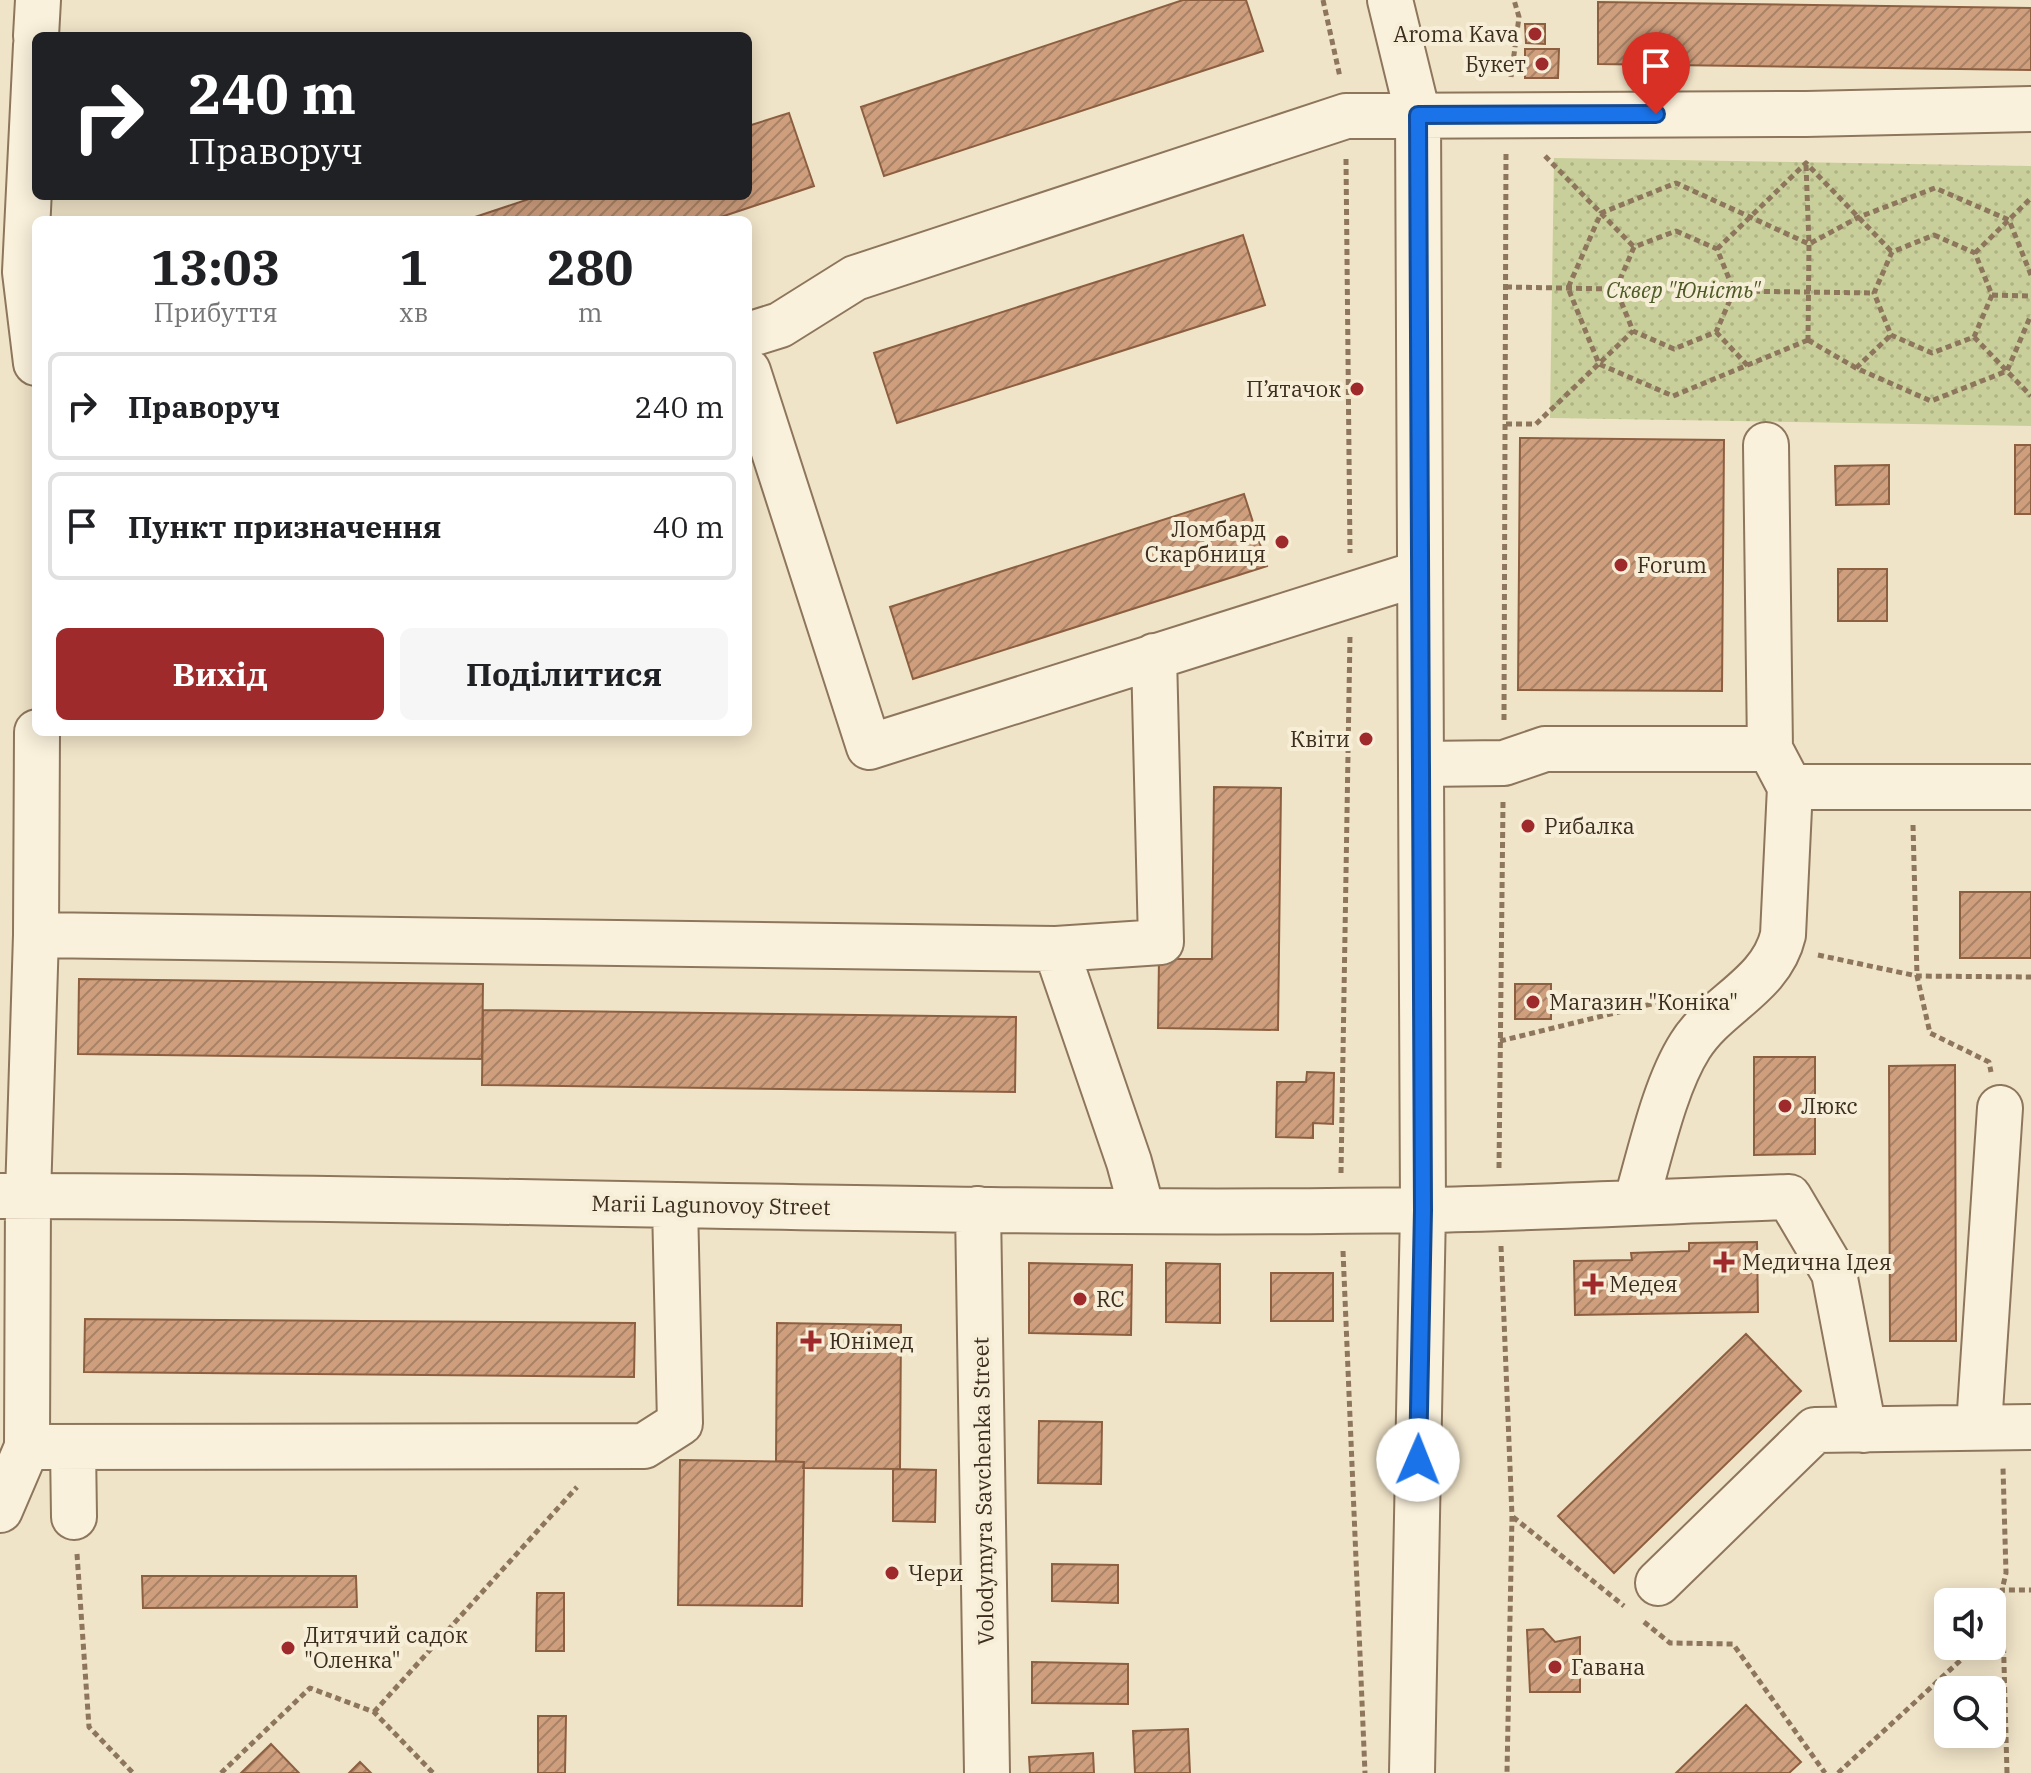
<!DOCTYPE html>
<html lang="uk">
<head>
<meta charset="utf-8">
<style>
	:root { --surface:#fff; --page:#f6f6f6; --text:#202124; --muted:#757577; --line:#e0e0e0; --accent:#9e2a2b }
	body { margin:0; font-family:"IBM Plex Serif",serif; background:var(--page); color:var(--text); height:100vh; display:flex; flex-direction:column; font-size:30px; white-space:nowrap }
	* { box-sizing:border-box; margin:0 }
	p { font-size:26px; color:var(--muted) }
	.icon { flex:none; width:44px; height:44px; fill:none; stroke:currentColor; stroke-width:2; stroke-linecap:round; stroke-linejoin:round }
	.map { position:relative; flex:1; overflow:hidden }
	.panel { position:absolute; left:32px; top:216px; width:720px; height:520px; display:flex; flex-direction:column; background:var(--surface); border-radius:12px; box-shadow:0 4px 20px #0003 }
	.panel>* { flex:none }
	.top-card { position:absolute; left:32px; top:32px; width:720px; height:168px; border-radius:12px; box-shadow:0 4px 20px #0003; background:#202124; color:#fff; overflow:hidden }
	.tools { position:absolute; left:1934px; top:1588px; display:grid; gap:16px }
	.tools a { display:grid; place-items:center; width:72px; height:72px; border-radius:12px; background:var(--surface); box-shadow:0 4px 20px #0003; font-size:40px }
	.pin { position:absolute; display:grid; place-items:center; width:68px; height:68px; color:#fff; margin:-82px -34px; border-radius:50% 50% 50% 0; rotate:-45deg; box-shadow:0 0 8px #0007 }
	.pin .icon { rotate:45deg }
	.me { position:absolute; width:88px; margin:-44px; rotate:1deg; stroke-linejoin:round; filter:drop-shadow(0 0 6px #0008) }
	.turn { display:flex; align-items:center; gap:28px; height:168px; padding:0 24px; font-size:36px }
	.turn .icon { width:104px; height:104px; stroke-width:2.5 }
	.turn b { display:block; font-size:56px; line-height:68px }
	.eta { display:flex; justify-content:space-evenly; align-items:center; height:136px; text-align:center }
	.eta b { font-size:48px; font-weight:700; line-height:56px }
	.action { display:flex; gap:16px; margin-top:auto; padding:16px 24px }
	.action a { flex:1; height:92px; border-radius:12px; background:var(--accent); color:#fff; font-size:32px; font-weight:700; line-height:92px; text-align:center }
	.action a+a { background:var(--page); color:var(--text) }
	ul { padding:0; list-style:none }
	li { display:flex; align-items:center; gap:24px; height:108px; margin:0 16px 12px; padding:0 8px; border:4px solid var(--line); border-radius:12px }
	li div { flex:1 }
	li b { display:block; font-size:30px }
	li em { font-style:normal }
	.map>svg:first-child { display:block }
</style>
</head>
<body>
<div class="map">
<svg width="2031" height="1773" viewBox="0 0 2031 1773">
	<defs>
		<pattern id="park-dots" width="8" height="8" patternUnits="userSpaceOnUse" patternTransform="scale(2)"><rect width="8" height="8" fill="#c9cf9b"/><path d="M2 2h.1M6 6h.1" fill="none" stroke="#aeb285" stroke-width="1.8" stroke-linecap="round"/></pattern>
		<pattern id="building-hatch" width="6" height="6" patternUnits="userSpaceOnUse" patternTransform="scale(2)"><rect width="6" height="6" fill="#cf9f7d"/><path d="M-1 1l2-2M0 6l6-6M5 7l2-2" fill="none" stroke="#a98266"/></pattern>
	</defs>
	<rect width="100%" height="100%" fill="#f0e4c8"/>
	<path fill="url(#park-dots)" d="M1554 158 2031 166V426L1550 418Z"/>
	<path fill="url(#building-hatch)" stroke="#8d5f41" stroke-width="2" d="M1183 0H1246L1263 51 884 176 861 107Z
		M1598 2 2031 8V70L1598 64Z
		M1525 24H1545V44L1526 43Z
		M1525 49H1559L1558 78H1525Z
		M789 113 814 186 712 220H466L538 196H748V126Z
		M1243 235 1265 305 897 423 874 353Z
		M1520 438 1724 440 1722 691 1518 690Z
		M2015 445H2031V514H2015Z
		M1889 465V504L1836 505 1835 466Z
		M1244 494 1267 566 913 679 890 607Z
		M1838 569H1887V621H1838Z
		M1214 787 1281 788 1278 1030 1158 1028 1159 959H1212Z
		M1960 892H2031V958H1960Z
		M79 979 483 984 482 1059 78 1054Z
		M1515 984H1551V1019H1515Z
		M483 1010 1016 1017 1015 1092 482 1085Z
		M1754 1057H1815V1154L1754 1155Z
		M1955 1065 1956 1341H1890L1889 1066Z
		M1307 1072 1334 1073 1333 1124 1313 1123V1138L1276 1137 1277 1082H1306Z
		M1757 1242 1758 1312 1575 1315 1574 1261 1632 1260 1631 1253 1689 1251V1243Z
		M1029 1263 1132 1265 1131 1335 1029 1333Z
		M1166 1263 1220 1264V1323L1166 1322Z
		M1271 1273H1333V1321H1271Z
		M85 1319 635 1323 634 1377 84 1372Z
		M777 1323 901 1325 900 1469 803 1468 804 1462 776 1461Z
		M1746 1334 1801 1391 1614 1573 1558 1516Z
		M1039 1421 1102 1422 1101 1484 1038 1483Z
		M680 1460 804 1462 802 1606 678 1605Z
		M893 1469 936 1470 935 1522 893 1521Z
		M1052 1564 1118 1565V1603L1052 1601Z
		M142 1576H356L357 1607 143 1608Z
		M537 1593H564V1651H536Z
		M1543 1629 1555 1642 1580 1637V1692H1530L1527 1630Z
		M1032 1662 1128 1664V1704L1032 1703Z
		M1746 1705 1801 1762 1789 1773H1676Z
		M538 1716H566L565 1773H538Z
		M1188 1729 1190 1773H1135L1133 1731Z
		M271 1744 299 1773H241Z
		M1093 1753 1094 1773H1030L1029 1757Z
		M360 1762 371 1773H349Z"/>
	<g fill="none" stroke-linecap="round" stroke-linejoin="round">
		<g stroke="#8d765c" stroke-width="48">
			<path id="minor" d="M1390 0 1418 115 1423 1210 1412 1773
				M36 36 38 0
				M36 45 25 272 36 363
				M748 335 780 325 855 278 1346 116 1806 114 2031 109
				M748 371 869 747 1420 573
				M1421 764 1504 763 1545 749H1770
				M1790 787H2031
				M36 935 1056 949 1161 942 1154 656
				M1056 949 1129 1162 1142 1210
				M0 1196C474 1196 947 1217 1421 1210 1544 1208 1667 1201 1789 1197L1834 1273 1864 1430
				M1636 1202C1650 1155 1664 1087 1690 1046 1716 1004 1771 986 1783 935L1790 787 1770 749 1766 445
				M978 1209 987 1773
				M1979 1426 2000 1108
				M27 1447 644 1446 680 1423 675 1205
				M73 1448 74 1517
				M0 1510 27 1447 28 1196 36 935 37 732
				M1658 1583 1815 1430 2031 1427"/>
		</g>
		<path stroke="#8d765c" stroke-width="5" stroke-dasharray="6 4" stroke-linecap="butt" d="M1323 0 1340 77
			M1511 77 1519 17 1514 0
			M1545 156 1634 247
			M1346 159 1350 553
			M1806 165 1809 244 1808 340
			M1676 231 1717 249 1734 291 1716 332 1674 349 1633 331 1616 289 1634 247Z
			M1934 235 1975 253 1992 295 1974 337 1932 353 1891 335 1874 293 1892 252Z
			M1717 249 1806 163 1892 252
			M1975 253 2031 198
			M1506 287 1616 289
			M1734 291 1874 293
			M1992 295 2031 296
			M1716 332 1749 367
			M1974 337 2031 396
			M1808 340 1673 396 1599 364 1568 288 1601 213 1676 183 1809 244 1859 217 1935 188 2009 220 2031 275
			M1808 340 1856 368 1931 401 2007 371 2031 315
			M1856 368 1891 335
			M1506 424H1536L1633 331
			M1504 720 1506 154
			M1913 825 1917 976 1930 1033 1989 1062 1991 1072
			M1818 955 1917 976 2031 977
			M1500 1041 1676 998
			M1499 1168 1503 802
			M1341 1173 1350 635
			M1501 1246 1512 1516 1507 1773
			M1343 1251 1365 1773
			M1513 1517 1624 1606
			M77 1554 89 1727 133 1773
			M1992 1612 2002 1590 2006 1573 2003 1468
			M1644 1622 1670 1643 1733 1644 1825 1773
			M374 1712 577 1487
			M221 1773 310 1688 374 1712 433 1773
			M1838 1773 1976 1646
			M2007 1773 2002 1590H2031"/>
		<use href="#minor" stroke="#faf1dc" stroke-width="44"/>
	</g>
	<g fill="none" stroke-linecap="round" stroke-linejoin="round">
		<g stroke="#114b97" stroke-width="20">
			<path id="route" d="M1418 1460 1423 1210 1418 115 1656 114"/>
		</g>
		<use href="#route" stroke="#1a73e8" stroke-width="14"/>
	</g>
	<g fill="#9e2a2b" stroke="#f7eed8" stroke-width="3">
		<circle cx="1535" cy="34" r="8"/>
		<circle cx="1542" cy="64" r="8"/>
		<circle cx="1357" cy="389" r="8"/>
		<circle cx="1282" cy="542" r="8"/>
		<circle cx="1621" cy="565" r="8"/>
		<circle cx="1366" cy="739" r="8"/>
		<circle cx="1528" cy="826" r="8"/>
		<circle cx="1533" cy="1002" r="8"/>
		<circle cx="1785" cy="1106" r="8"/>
		<path d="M1720 1250h8v8h8v8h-8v8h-8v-8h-8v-8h8z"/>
		<path d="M1589 1272h8v8h8v8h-8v8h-8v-8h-8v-8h8z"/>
		<circle cx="1080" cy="1299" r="8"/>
		<path d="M807 1329h8v8h8v8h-8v8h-8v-8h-8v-8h8z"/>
		<circle cx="892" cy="1573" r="8"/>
		<circle cx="288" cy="1648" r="8"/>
		<circle cx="1555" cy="1667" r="8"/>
	</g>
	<g text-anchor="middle" stroke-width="8" stroke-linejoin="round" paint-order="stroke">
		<g font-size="22" fill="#3d2e20" stroke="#f7eed8" text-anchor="start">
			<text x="1519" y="42" text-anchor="end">Aroma Kava</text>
			<text x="1526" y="72" text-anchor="end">Букет</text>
			<text x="1341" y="397" text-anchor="end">П’ятачок</text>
			<text x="1266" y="537" text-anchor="end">Ломбард<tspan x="1266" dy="25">Скарбниця</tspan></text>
			<text x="1637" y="573">Forum</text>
			<text x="1350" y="747" text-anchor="end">Квіти</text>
			<text x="1544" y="834">Рибалка</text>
			<text x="1549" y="1010">Магазин "Коніка"</text>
			<text x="1801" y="1114">Люкс</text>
			<text x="1742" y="1270">Медична Ідея</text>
			<text x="1609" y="1292">Медея</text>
			<text x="1096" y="1307">RC</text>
			<text x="829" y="1349">Юнімед</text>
			<text x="908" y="1581">Чери</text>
			<text x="304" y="1643">Дитячий садок<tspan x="304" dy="25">"Оленка"</tspan></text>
			<text x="1571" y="1675">Гавана</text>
		</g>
		<g font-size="22" font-style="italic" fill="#4d5a26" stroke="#f7eed8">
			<text x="1683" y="298">Сквер "Юність"</text>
		</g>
		<g font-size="22" fill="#3d2e20" stroke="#f7eed8">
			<text transform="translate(711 1205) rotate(1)" y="8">Marii Lagunovoy Street</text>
			<text transform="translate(983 1491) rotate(-91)" y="8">Volodymyra Savchenka Street</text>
		</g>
	</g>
</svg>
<div class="tools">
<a><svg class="icon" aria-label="sound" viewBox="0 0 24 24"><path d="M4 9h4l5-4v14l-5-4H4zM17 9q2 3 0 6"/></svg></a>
<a><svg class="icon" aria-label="search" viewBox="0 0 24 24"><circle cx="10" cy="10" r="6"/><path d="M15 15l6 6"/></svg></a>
</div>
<div class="pin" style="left:1656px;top:114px;background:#d93025"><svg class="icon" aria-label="arrive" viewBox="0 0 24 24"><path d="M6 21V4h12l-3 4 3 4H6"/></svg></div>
<svg class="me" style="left:1418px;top:1460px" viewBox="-20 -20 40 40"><circle r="19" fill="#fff"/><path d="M0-13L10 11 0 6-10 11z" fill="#1a73e8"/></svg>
<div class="top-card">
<div class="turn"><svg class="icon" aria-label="right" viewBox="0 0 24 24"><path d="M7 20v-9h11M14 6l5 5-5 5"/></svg><div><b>240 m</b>Праворуч</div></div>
</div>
<section class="panel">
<div class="eta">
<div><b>13:03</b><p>Прибуття</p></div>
<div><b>1</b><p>хв</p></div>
<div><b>280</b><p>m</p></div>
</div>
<ul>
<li><svg class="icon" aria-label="right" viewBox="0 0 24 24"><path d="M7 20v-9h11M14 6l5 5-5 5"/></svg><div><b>Праворуч</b></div><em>240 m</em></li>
<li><svg class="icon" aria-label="arrive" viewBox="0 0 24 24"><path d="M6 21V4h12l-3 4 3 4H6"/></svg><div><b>Пункт призначення</b></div><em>40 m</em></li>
</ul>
<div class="action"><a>Вихід</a><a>Поділитися</a></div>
</section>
</div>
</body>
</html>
